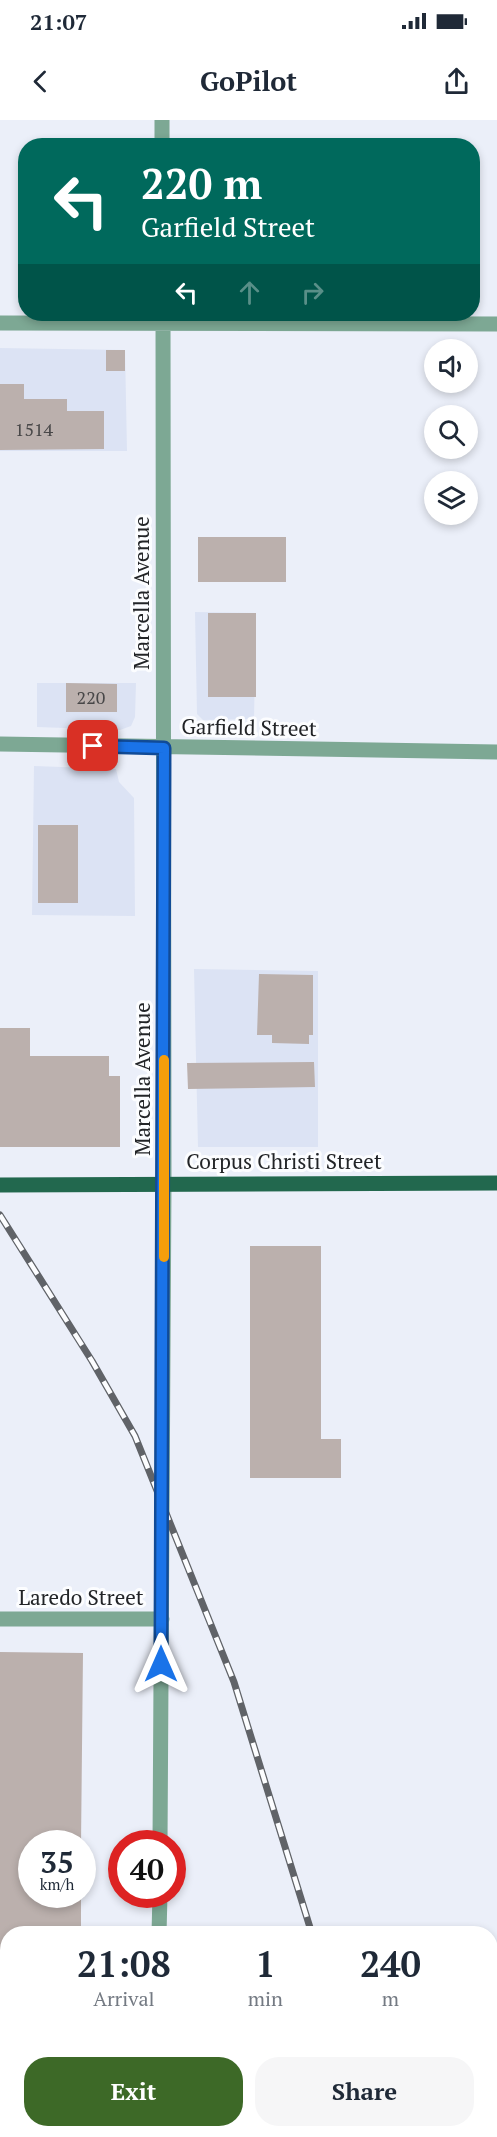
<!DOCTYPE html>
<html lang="en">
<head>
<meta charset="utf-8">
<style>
	:root { --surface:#fff; --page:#f6f6f7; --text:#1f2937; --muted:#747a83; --accent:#3d6927 }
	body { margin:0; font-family:"PT Serif",serif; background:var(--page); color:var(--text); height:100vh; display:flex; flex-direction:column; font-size:22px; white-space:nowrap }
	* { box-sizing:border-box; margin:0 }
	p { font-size:20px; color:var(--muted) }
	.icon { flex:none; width:33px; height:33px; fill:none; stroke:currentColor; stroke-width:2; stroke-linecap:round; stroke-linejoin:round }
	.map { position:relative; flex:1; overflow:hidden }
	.drawer { position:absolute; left:0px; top:1806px; width:498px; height:212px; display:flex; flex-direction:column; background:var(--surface); border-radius:24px 24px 0 0; box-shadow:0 3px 9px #0003 }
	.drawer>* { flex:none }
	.banner { position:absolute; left:18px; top:18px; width:462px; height:183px; border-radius:24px; box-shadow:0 3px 9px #0003; background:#00695c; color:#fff; overflow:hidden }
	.tools { position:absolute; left:424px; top:219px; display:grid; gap:12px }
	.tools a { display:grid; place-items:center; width:54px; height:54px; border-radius:50%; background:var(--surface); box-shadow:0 3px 9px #0003; font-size:30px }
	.speed { position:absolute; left:18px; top:1710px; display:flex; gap:12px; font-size:30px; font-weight:700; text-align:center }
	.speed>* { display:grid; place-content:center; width:78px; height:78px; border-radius:50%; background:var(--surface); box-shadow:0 3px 9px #0003; line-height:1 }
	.speed small { font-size:15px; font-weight:400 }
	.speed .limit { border:9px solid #d22; background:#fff; color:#111 }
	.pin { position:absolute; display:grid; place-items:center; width:51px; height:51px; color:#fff; margin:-26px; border-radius:12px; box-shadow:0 3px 9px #0006 }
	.me { position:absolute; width:66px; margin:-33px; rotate:0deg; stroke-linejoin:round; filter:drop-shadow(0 0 4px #0008) }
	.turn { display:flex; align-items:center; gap:21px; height:126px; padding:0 24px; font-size:27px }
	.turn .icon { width:78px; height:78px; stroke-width:2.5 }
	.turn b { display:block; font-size:42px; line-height:51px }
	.lanes { display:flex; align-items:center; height:57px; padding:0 24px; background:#0003; justify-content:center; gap:30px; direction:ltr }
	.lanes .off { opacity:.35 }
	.eta { display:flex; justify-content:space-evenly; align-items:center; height:102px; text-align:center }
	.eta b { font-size:36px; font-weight:700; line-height:42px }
	.action { display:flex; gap:12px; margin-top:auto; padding:12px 24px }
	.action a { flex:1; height:69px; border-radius:24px; background:var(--accent); color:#fff; font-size:24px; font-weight:700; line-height:69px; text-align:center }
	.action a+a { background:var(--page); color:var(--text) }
	.status { display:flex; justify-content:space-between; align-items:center; height:42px; padding:0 30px; background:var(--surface); direction:ltr }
	.status svg { height:16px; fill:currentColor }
	header { display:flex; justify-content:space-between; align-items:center; height:78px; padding:0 24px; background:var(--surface); font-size:27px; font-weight:700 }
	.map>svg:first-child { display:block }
</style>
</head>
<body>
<div class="status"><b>21:07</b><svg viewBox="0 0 49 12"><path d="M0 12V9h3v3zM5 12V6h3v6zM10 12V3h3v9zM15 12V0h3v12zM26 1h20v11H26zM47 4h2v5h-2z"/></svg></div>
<header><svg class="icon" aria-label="back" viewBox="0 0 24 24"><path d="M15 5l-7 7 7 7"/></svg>GoPilot<svg class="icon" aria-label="share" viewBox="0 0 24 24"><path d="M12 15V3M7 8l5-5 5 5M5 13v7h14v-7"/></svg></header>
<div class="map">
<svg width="497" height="2017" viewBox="0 0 497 2017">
	<rect width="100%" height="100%" fill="#ebeff9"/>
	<path fill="#dce3f4" d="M0 228 125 230 127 331H0Z
		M195 492 256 493 254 599 203 600 197 594Z
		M37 563H136L135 597 131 606 120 610 37 607Z
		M34 646 116 649 119 662 134 678 135 796 32 795Z
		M194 849 318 851V1027H198Z"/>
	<path fill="#bbb0ad" d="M106 230H125V251H106Z
		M0 264H24V279H67V291H104V329L0 330Z
		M198 417H286V462H198Z
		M208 493H256V577H208Z
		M66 563 117 564V592H66Z
		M38 705H78V783H38Z
		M259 854 313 855V915H309V924L272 923V915H257Z
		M0 908H30V936H109V956H120V1027H0Z
		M314 942 315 967 188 969 187 943Z
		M250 1126H321V1319H341V1358H250Z
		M0 1532 83 1533 81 1724H32V1774H81V1814H8V1865H0Z"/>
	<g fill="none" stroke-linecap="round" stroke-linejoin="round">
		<path stroke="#7da894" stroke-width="15" d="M162 0V26
			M0 203 497 204
			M0 624 497 632
			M0 1499H162
			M160 1724 164 1063 163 194
			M159 1814 160 1774
			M0 1923H8
			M490 1925H497
			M159 2010V2017"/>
		<path stroke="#22684e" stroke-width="15" d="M0 1065 497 1063"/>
		<g stroke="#606368" stroke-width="7">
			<path id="rail" d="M0 1095 92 1241 135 1316 234 1562 312 1814
				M373 2010 375 2017"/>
		</g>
		<use href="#rail" stroke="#fcfdff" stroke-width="4.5" stroke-dasharray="14" stroke-linecap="butt"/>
	</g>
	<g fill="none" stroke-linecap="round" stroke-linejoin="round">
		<g stroke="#114b97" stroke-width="15">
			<path id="route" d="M93 626 164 628 161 1544"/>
		</g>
		<use href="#route" stroke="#1a73e8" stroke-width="10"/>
		<path stroke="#f59e0b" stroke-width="10" d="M164 1137V940"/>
	</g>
	<g text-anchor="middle" stroke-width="6" stroke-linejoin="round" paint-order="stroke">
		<g font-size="18" fill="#484748">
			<text x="34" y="316">1514</text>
			<text x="91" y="584">220</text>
		</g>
		<g font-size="21" fill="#222427" stroke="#fcfdff">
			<text transform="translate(142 473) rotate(-90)" y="7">Marcella Avenue</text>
			<text transform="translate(249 608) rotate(1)" y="7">Garfield Street</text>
			<text transform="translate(143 959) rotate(-90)" y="7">Marcella Avenue</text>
			<text x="284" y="1049">Corpus Christi Street</text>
			<text x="81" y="1485">Laredo Street</text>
		</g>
	</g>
</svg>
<div class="tools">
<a><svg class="icon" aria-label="sound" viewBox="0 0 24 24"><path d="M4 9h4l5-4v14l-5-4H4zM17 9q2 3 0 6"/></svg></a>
<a><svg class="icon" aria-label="search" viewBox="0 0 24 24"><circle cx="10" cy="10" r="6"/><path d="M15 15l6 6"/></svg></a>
<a><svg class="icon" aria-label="layers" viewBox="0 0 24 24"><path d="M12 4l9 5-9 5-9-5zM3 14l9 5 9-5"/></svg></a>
</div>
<div class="speed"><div>35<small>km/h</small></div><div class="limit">40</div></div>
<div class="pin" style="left:93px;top:626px;background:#d93025"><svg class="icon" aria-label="arrive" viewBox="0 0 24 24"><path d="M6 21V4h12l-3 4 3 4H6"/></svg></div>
<svg class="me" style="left:161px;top:1544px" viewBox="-20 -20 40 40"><path d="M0-17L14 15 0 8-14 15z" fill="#1a73e8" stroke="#fff" stroke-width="4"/></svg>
<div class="banner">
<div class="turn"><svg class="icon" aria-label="left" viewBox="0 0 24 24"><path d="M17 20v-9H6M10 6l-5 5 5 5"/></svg><div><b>220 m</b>Garfield Street</div></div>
<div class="lanes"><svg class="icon" aria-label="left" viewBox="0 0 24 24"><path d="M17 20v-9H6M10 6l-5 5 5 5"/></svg><svg class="icon off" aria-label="ahead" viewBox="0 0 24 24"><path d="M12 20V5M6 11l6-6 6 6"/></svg><svg class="icon off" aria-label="right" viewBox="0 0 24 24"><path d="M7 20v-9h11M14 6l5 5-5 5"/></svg></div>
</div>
<section class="drawer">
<div class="eta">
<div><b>21:08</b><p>Arrival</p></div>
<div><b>1</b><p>min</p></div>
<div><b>240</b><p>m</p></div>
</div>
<div class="action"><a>Exit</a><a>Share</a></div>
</section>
</div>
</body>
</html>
